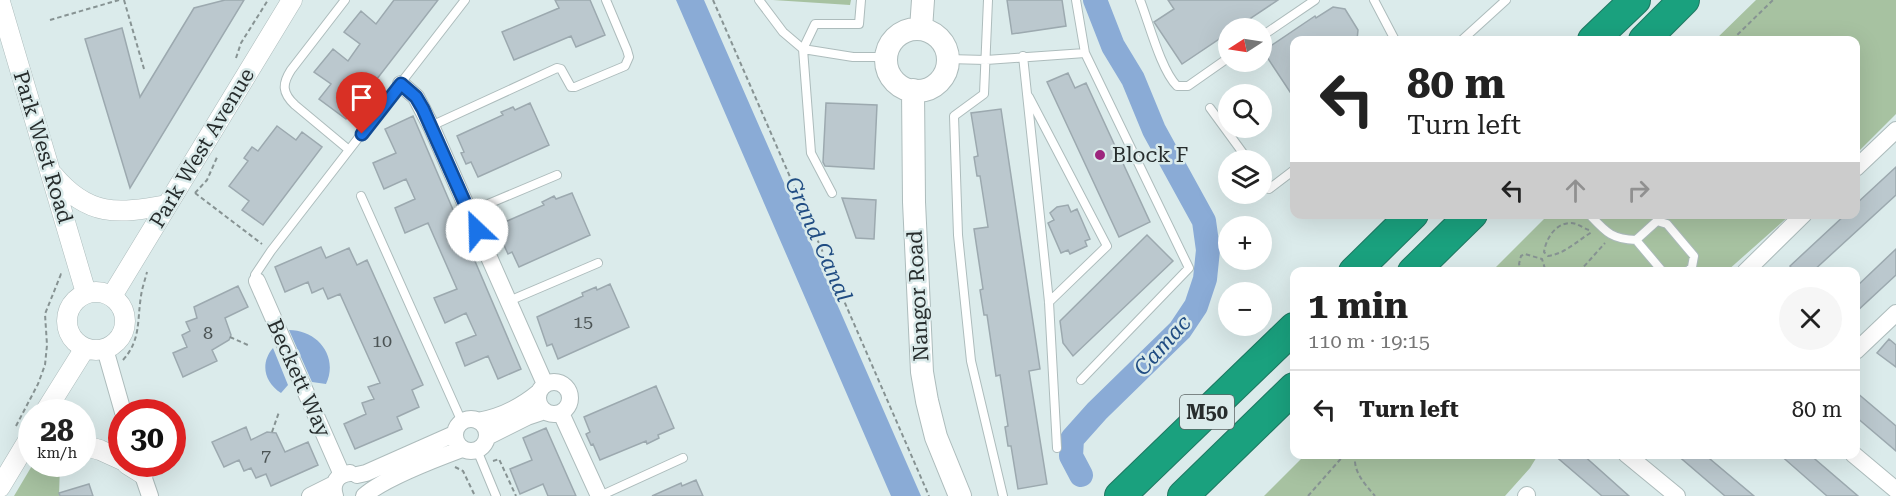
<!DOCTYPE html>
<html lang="en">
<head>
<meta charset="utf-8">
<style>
	:root { --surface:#fff; --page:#f6f6f6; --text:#222; --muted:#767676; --line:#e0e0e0 }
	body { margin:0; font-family:"Roboto Serif",serif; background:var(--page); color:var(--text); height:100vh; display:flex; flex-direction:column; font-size:22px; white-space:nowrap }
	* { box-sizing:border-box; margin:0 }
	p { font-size:20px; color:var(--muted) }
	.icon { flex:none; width:33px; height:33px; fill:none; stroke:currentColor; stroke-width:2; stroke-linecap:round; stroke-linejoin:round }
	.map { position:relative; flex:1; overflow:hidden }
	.details { position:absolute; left:1290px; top:267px; width:570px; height:192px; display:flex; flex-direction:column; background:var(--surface); border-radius:12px; box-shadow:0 6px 24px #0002 }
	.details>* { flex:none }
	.banner { position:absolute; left:1290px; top:36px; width:570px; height:183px; border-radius:12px; box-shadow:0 6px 24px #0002; background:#fff; color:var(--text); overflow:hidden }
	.needle { width:39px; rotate:258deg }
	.fabs { position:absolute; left:1218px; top:18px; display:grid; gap:12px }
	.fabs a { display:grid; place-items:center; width:54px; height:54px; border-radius:50%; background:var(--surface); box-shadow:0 6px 24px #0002; font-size:30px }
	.speed { position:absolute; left:18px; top:399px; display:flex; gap:12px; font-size:30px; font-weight:700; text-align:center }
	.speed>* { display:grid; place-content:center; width:78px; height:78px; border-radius:50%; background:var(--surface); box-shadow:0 6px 24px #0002; line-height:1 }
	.speed small { font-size:15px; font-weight:400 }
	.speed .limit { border:9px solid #d22; background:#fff; color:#111 }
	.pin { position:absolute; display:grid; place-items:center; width:51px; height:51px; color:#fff; margin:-62px -26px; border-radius:50% 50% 50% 0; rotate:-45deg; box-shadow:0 0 6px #0007 }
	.pin .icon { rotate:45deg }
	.me { position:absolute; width:66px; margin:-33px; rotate:336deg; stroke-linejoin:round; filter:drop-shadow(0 0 4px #0008) }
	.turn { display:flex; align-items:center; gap:21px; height:126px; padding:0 18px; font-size:27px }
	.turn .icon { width:78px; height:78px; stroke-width:2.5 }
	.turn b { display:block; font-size:42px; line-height:51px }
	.lanes { display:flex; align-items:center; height:57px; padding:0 18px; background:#0003; justify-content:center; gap:30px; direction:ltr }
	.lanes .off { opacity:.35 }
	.round { display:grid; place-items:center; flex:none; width:63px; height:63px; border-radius:32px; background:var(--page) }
	.headline { display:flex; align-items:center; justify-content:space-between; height:102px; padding:0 18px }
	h1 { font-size:36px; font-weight:700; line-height:45px }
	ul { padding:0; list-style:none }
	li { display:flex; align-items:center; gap:18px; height:78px; padding:0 18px; border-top:2px solid var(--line) }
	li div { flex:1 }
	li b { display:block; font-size:22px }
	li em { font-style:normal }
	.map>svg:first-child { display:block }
</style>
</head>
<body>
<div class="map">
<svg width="1896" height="496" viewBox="0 0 1896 496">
	<rect width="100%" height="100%" fill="#dbebeb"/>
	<path fill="#a7c2a1" d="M773 0H851L850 5Z
		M1756 0H1896V114L1856 154V40H1715Z
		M1548 215H1790L1727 271 1491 272Z
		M1305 455V454L1538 455 1530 468 1505 496H1264Z
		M33 464H60L59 496H14Z"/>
	<path fill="#8aabd6" d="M676 0H704L921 496H891Z
		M289 330C317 330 339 356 326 384L312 382Z
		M273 348 288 385 281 393C264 382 260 363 273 348Z"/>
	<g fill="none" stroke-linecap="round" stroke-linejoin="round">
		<path stroke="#8aabd6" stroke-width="24" d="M1081 475 1071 456 1072 439 1097 411 1180 330 1196 306 1205 279 1208 250 1204 221 1154 130 1133 79 1113 46 1095 0"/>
	</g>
	<path fill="#bbc8ce" stroke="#9ca9af" stroke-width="1.5" d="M225 0H244L130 188 85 39 122 28 140 97 194 8Z
		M394 0H438L346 119 319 99 331 84 314 72 333 49 348 61 360 44 344 32 361 11 376 24Z
		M555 0H590L605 35 576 47 571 36 514 60 502 32 559 8Z
		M1007 0H1062L1066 26 1012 34Z
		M1168 0H1278L1236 28H1228V33L1182 64 1154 22 1174 9Z
		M1333 7 1345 9 1358 30 1357 40H1294V98L1263 51 1315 16 1316 18Z
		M1068 73 1075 88 1086 83 1150 222 1119 237 1047 82Z
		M530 103 549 145 478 177 471 162 466 164 461 153 464 152 457 136 503 115 501 112 513 107 515 110Z
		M826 103 877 105 874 169 825 166 823 162Z
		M1001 109 1040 369 1029 371 1047 484 1018 489 1011 446H1008L1005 427 1008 426 1000 375 996 376 987 315H984L980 290 983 289 974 229 988 227 980 176H977L974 157 978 156 971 113Z
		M413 116 521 369 498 379 488 356 465 366 456 343 476 335 466 313 445 323 434 298 457 289 428 223 405 233 395 208 415 199 406 179 384 189 373 163 396 153 385 129Z
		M277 126 296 140 302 132 322 147 263 225 242 210 249 201 229 186 248 161 244 158 252 147 258 151Z
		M1896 167V195L1812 272H1795L1790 266 1846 214H1856V204Z
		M572 193 590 235 519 267 512 252 508 254 503 243 505 242 498 225 544 205 542 202 554 196 556 199Z
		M842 198 876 200 874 239 856 238Z
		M1068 205 1071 212 1077 209 1090 239 1085 241 1087 246 1070 254 1068 250 1061 253 1048 223 1054 220 1050 213 1057 207Z
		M1147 235 1173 261 1073 356 1063 343 1060 321Z
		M321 247 326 258 349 248 357 265 367 260 423 385 412 390 419 407 397 417 402 429 355 449 344 424 366 414 362 403 374 399 368 387 380 383 340 294 328 299 323 288 312 293 308 282 285 292 275 267Z
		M1896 249V275L1856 312V287Z
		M610 284 629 327 558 359 552 344 547 346 537 317 583 296 582 293 596 287 597 290Z
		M238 286 248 307 225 318 231 335 229 340 212 350 217 361 183 377 173 353 187 347 182 335 190 331 186 322 197 318 194 307Z
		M1889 339 1896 345V367L1877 353Z
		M656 386 674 428 658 435 659 438 647 444 646 441 600 460 593 444 591 445 586 434 590 432 584 417Z
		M1856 392 1896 426V451L1856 417Z
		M246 427 251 440 267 432 276 433 285 452 308 442 318 465 271 486 266 474 256 478 251 468 244 471 239 460 224 467 212 442Z
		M546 428 576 496H548L543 484 520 494 510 469 532 460 523 438Z
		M1553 454H1582L1629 496H1602Z
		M1676 454H1704L1754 496H1725Z
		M1779 454H1809L1858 496H1827Z
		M696 480 703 496H652L681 483 682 486Z
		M89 484 93 496H60L59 493Z"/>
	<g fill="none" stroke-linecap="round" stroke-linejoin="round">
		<g stroke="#adbcbc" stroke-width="10">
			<path id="service" d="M345 0 291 70C282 84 282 93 295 105L349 150
				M759 0 783 32 803 49 853 57H886
				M988 0 984 94 954 116 958 235 971 361 1003 496
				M1076 0 1085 53 1189 268 1081 380
				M1140 0C1149 23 1161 70 1177 86H1188L1228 58
				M1374 0 1395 40
				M1262 36 1315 0
				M1462 40 1506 0
				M1023 56 1049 302 1057 448
				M948 59 986 60 1085 53
				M1029 97 1107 246 1049 302
				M1210 108 1248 160
				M431 126 557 68 561 69 571 87H575L625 66 629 57 627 50 606 0
				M1262 179 1269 189 1294 170
				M832 193 811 153 803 49 815 24H859L861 0
				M361 196 462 422
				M469 212 557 175
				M1589 214C1606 232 1611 239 1636 240
				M1663 272 1636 240 1657 221 1667 224 1694 256 1692 267 1687 272
				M257 281 255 275 271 251 465 0
				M509 301 598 263
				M477 450 496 496
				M600 496 683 458"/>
		</g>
		<g stroke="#adbcbc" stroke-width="18">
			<path id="minor" d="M401 84 416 97 431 126 545 384
				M1856 168 1896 130
				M1745 272 1804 214
				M257 281 342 475
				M105 349 123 412
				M1856 351 1896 313
				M538 398a16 16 0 1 1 32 0a16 16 0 1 1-32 0Z
				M561 413 599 496
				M455 435a16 16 0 1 1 32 0a16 16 0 1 1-32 0Z
				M478 421C501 417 521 407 539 392
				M487 437 527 417 545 411
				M1626 454 1677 496
				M1853 454 1896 490
				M139 464 150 496
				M357 475 366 473 454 434
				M310 496 334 484
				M335 496C331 484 337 474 350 473
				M364 496C384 478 435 459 462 449
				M1526 496 1527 495"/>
		</g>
		<g stroke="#adbcbc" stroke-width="21">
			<path id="tertiary" d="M0 2 86 293
				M53 175C88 217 117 214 167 205
				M67 321a29 29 0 1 1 58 0a29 29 0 1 1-58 0Z
				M112 296 292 0
				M45 412 85 348
				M82 445 100 450 122 460
				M127 464 143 474
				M0 487 32 434"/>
		</g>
		<g stroke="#adbcbc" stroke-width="24">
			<path id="secondary" d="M921 29 923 0
				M886 60a31 31 0 1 1 62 0a31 31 0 1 1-62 0Z
				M913 90 914 202 922 372 927 401 936 437 960 496"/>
		</g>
		<g stroke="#1f7862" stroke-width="32">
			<path id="motorway" d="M1593 40 1635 0
				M1644 40 1684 0
				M1354 272 1413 214
				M1413 272 1472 214
				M1120 496 1294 328
				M1183 496 1294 388"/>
		</g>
		<path stroke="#879393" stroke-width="2" stroke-dasharray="4.5 3" stroke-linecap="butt" d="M124 0 144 69
			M713 0 929 496
			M50 20 119 0
			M1732 40 1773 0
			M236 58 241 43 268 0
			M195 193 207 180 218 155
			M195 193 262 244
			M1589 230C1583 228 1577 223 1571 223 1555 223 1546 239 1544 252L1548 256C1565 254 1578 240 1592 232
			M1523 272 1519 264 1521 256 1525 254 1542 259 1546 272
			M1579 272 1605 243
			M230 337 250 346
			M123 360C141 340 137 321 141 296 142 288 145 280 147 272
			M16 426 38 384 45 365 47 345 45 314 61 274 63 275
			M272 432 279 412
			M1355 454C1353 472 1364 483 1375 496
			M493 461 499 459 516 496
			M455 467 463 471 475 496
			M1308 496 1345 454"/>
		<use href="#service" stroke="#fff" stroke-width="8"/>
		<use href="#minor" stroke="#fff" stroke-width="16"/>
		<use href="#tertiary" stroke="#fff" stroke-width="20"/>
		<use href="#secondary" stroke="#fff" stroke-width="22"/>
		<use href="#motorway" stroke="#1aa17e" stroke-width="30"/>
	</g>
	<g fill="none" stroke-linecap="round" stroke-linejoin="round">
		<g stroke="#114b97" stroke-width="15">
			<path id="route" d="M362 134 401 84 416 97 423 109 477 230"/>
		</g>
		<use href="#route" stroke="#1a73e8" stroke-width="10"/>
	</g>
	<circle fill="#9d257d" stroke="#dbebeb" stroke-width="2" cx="1100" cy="155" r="6"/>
	<g text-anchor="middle" stroke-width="5" stroke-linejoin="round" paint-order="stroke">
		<g font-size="18" fill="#4c5455">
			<text x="583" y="328">15</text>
			<text x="208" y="339">8</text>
			<text x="382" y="347">10</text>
			<text x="266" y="462">7</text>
		</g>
		<rect fill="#dbebeb" stroke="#5d6666" stroke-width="1.5" x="1180" y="395" width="54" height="34" rx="4.5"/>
		<g font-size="20" font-weight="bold" fill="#272d2d">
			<text x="1207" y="419">M50</text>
		</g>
		<g font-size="21" fill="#272d2d" stroke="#dbebeb">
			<text transform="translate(43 147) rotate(73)" y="7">Park West Road</text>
			<text transform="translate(202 148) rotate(-59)" y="7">Park West Avenue</text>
			<text transform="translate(918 296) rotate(-93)" y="7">Nangor Road</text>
			<text transform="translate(299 378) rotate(66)" y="7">Beckett Way</text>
		</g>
		<g font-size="21" fill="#272d2d" stroke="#dbebeb" text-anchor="start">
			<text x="1112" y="162">Block F</text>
		</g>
		<g font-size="22" font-style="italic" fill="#214d83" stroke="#dbebeb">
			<text transform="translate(819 239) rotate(66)" y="8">Grand Canal</text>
			<text transform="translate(1162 345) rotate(-48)" y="8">Camac</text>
		</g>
	</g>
</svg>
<div class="fabs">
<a><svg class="needle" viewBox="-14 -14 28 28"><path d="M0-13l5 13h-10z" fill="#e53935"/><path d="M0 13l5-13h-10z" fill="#767676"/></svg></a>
<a><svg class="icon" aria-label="search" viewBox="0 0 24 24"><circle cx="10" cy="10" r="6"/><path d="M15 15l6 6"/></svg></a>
<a><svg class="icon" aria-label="layers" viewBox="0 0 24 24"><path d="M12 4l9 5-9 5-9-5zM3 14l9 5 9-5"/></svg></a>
<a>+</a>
<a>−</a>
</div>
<div class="speed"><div>28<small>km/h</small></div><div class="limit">30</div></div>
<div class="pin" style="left:362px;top:134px;background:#d93025"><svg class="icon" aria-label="arrive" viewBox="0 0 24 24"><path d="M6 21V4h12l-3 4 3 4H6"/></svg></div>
<svg class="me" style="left:477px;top:230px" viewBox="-20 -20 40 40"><circle r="19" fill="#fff"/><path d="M0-13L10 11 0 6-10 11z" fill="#1a73e8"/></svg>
<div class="banner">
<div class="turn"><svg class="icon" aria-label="left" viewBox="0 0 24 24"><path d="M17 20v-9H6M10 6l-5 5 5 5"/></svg><div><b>80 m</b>Turn left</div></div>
<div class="lanes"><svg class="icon" aria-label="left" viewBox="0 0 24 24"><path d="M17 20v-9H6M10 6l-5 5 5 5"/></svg><svg class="icon off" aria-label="ahead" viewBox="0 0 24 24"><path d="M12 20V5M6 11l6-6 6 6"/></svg><svg class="icon off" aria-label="right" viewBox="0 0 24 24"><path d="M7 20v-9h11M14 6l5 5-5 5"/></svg></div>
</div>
<section class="details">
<div class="headline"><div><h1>1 min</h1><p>110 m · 19:15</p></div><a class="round"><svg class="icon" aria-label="close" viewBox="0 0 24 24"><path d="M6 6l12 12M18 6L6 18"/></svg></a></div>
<ul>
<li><svg class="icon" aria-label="left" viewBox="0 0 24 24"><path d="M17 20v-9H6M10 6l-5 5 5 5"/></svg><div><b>Turn left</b></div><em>80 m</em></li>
</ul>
</section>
</div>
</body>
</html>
